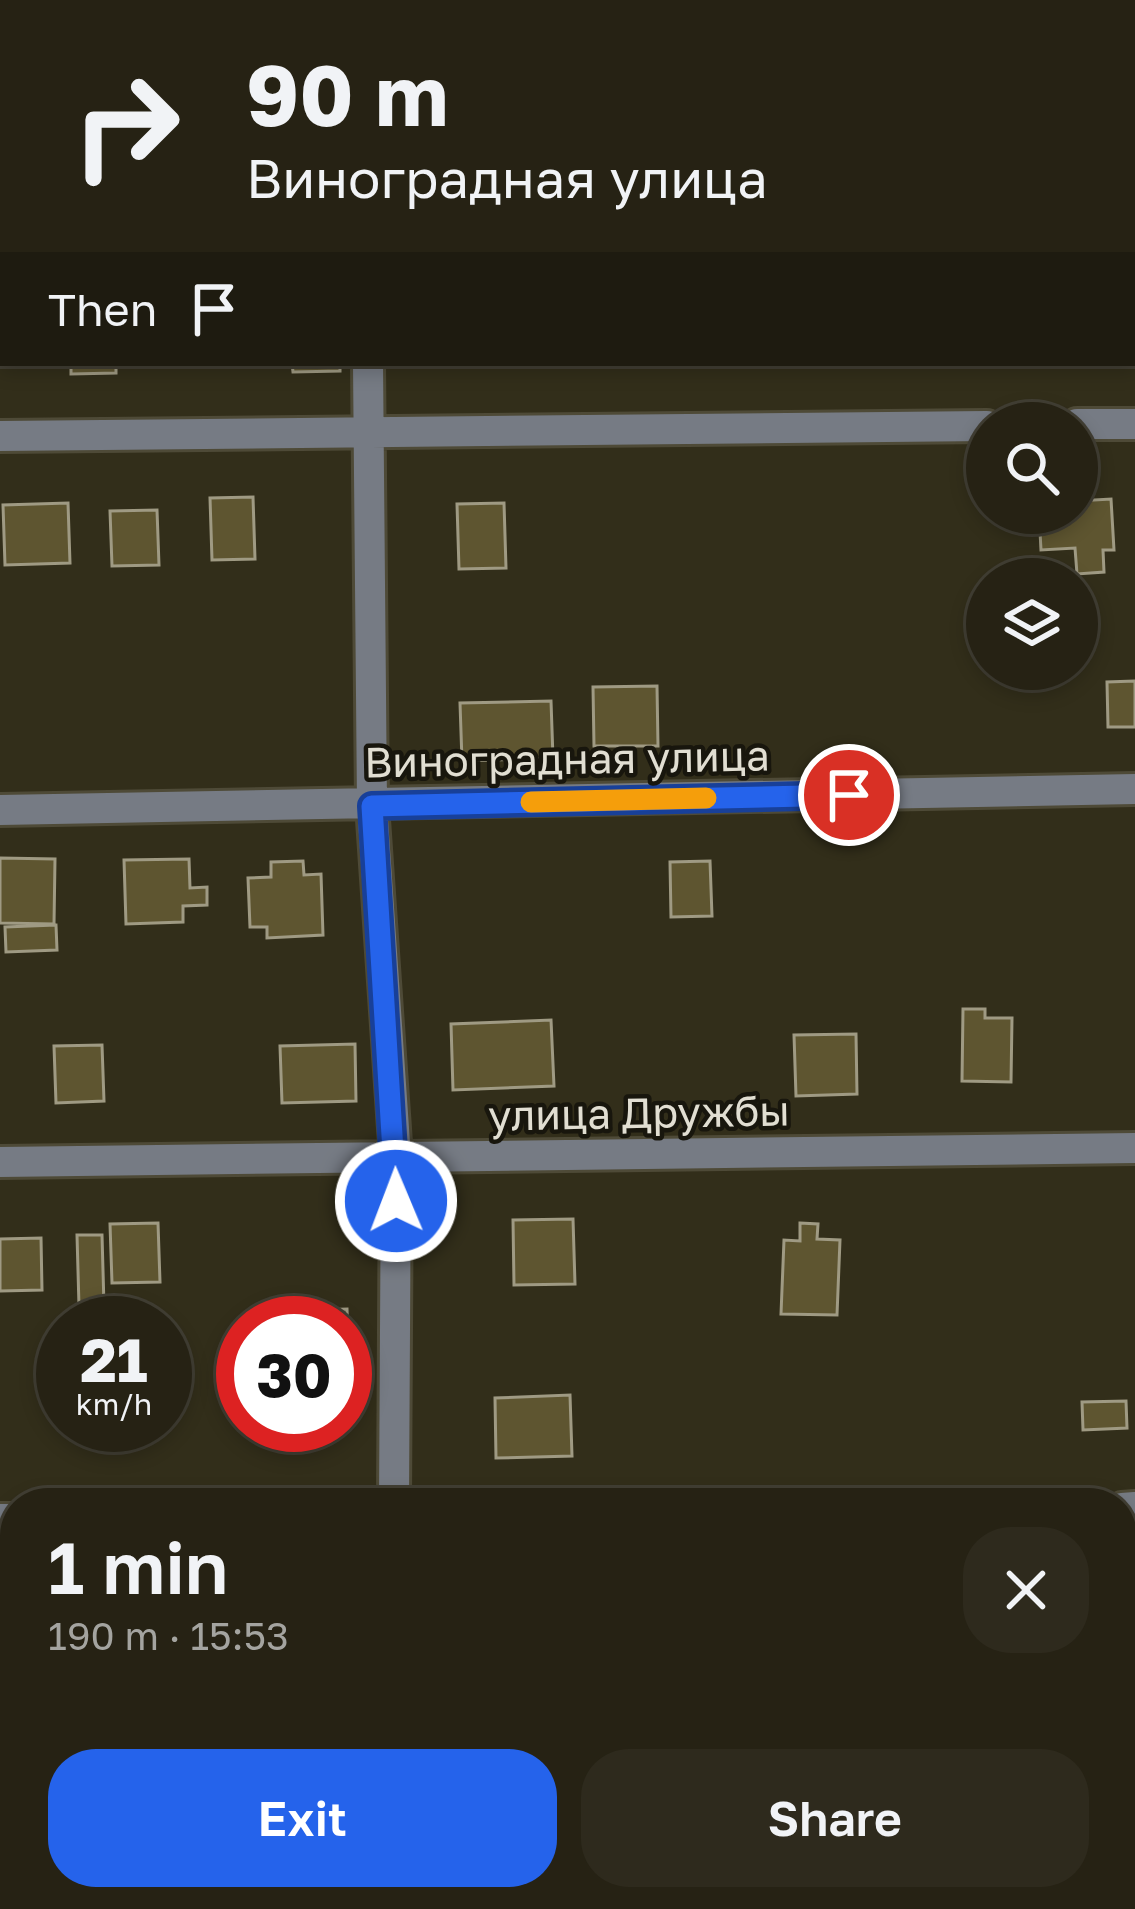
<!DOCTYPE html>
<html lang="en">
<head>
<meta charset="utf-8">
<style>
	:root { --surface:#262214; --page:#2e2a1d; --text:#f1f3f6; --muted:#a4a4a0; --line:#423f34; --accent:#2563eb }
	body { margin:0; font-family:"Golos Text",sans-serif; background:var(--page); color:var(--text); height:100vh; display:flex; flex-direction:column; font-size:45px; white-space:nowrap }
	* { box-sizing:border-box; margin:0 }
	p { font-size:39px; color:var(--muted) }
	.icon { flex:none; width:66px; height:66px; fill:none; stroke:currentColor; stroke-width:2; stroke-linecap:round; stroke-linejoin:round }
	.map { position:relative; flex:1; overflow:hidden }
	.sheet { position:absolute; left:0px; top:1488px; width:1137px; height:423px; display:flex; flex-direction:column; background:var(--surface); border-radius:48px 48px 0 0; box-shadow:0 6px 18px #0003,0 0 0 3px var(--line) }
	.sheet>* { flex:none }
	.top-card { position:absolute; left:0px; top:0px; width:1137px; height:366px; box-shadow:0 6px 18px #0003,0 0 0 3px var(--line); background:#262214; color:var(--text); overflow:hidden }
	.controls { position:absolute; left:966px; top:402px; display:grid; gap:24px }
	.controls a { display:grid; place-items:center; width:132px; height:132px; border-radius:50%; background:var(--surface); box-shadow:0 6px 18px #0003,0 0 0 3px var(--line); font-size:60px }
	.speed { position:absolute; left:36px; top:1296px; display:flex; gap:24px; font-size:60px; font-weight:700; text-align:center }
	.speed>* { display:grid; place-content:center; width:156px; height:156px; border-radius:50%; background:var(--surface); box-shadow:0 6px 18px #0003,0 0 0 3px var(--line); line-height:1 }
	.speed small { font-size:30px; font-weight:400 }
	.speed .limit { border:18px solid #d22; background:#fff; color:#111 }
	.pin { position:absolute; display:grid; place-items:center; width:102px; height:102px; color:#fff; margin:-51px; border:6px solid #fff; border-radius:50%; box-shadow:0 3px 12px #0007 }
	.me { position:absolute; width:132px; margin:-66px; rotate:359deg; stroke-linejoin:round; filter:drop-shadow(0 0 9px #0008) }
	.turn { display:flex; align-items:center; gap:42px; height:252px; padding:0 48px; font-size:54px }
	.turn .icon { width:156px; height:156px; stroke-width:2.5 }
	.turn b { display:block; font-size:84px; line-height:102px }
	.then { display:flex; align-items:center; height:114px; padding:0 48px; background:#0003; gap:24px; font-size:45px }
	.round { display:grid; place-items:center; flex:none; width:126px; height:126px; border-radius:48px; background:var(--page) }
	.headline { display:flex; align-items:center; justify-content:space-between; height:204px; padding:0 48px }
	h1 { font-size:72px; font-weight:600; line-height:90px }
	.cta { display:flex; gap:24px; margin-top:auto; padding:24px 48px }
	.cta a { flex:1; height:138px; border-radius:48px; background:var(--accent); color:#fff; font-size:48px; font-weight:600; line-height:138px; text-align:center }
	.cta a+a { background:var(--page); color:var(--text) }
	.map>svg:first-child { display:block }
</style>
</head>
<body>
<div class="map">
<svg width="1135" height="1909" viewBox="0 0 1135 1909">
	<rect width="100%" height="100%" fill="#322e1a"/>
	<path fill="#5e5530" stroke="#9f9a83" stroke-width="3" d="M71 363H116V373L71 374Z
		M292 363H340V371L293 372Z
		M253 497 255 559 212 560 210 498Z
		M1111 499 1114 550H1103L1104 572 1077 574 1075 548 1041 550 1039 513H1077V501Z
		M68 503 70 563 5 565 3 505Z
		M504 503 506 568 459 569 457 504Z
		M157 510 159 565 112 566 110 511Z
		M1135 681V727H1108L1107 682Z
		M657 686 658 746H594L593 687Z
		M551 701 553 758 462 761 460 703Z
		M0 858 55 859 54 924 0 923Z
		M189 859 190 888 207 887V905L183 906V922L126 924 124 860Z
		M303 861 304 875 321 874 323 935 267 938V927H250L248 878 271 877V862Z
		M710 861 712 916 671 917 670 862Z
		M56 925 57 950 6 952 5 927Z
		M963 1009H985V1018H1012L1011 1082 962 1081Z
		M551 1020 554 1086 453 1090 451 1024Z
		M856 1034 857 1094 796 1096 794 1035Z
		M355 1044 356 1101 282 1103 280 1046Z
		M102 1045 104 1101 56 1103 54 1046Z
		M573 1219 575 1284 514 1285 513 1220Z
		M158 1223 160 1282 112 1283 110 1224Z
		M800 1223 818 1224 817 1239 840 1240 837 1315 781 1314 784 1240 800 1241Z
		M77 1235H102L104 1306H79Z
		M41 1238 42 1290 0 1291V1239Z
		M347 1309 348 1340 345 1323H277V1311Z
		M570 1395 572 1456 496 1458 495 1398Z
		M1126 1401 1127 1428 1083 1430 1082 1402Z"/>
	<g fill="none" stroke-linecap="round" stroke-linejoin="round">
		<g stroke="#4e4a37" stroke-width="36">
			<path id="minor" d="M375 0V3
				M1134 53H1135
				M0 75H3
				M368 363 372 805 396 1158 394 1503
				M1077 424H1135
				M0 436 987 426
				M0 810 1135 789
				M0 1162 1135 1148
				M1122 1508 1135 1507
				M0 1519H15
				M588 1896 826 1904 1135 1903
				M0 1908 136 1907 289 1896"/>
		</g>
		<use href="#minor" stroke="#767b84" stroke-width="30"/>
	</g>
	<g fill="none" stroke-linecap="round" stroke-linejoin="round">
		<g stroke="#184099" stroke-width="30">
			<path id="route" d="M396 1201 372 806 849 795"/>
		</g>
		<use href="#route" stroke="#2563eb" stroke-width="21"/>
		<path stroke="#f59e0b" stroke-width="21" d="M531 802 706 798"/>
	</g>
	<g text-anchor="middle" stroke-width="9" stroke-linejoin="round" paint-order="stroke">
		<g font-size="42" fill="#e1ded2" stroke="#18160d">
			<text transform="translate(567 759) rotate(-1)" y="15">Виноградная улица</text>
			<text transform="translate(639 1113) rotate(-1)" y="15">улица Дружбы</text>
		</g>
	</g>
</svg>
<div class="controls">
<a><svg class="icon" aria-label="search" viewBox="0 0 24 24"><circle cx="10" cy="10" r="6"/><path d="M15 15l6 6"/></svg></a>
<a><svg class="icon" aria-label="layers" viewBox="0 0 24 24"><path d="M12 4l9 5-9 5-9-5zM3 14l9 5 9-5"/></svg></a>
</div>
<div class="speed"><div>21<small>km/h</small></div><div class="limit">30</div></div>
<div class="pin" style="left:849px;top:795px;background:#d93025"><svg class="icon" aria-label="arrive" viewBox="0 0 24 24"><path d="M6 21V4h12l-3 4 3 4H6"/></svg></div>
<svg class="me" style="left:396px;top:1201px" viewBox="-20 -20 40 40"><circle r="17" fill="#2563eb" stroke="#fff" stroke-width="3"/><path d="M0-11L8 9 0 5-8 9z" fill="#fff"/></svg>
<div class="top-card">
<div class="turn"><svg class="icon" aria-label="right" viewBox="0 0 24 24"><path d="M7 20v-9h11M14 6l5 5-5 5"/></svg><div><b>90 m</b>Виноградная улица</div></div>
<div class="then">Then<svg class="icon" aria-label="arrive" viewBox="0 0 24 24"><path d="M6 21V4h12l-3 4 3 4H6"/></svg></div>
</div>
<section class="sheet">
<div class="headline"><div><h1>1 min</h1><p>190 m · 15:53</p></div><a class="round"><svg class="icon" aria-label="close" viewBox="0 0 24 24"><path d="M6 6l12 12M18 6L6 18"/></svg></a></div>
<div class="cta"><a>Exit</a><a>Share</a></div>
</section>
</div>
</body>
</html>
